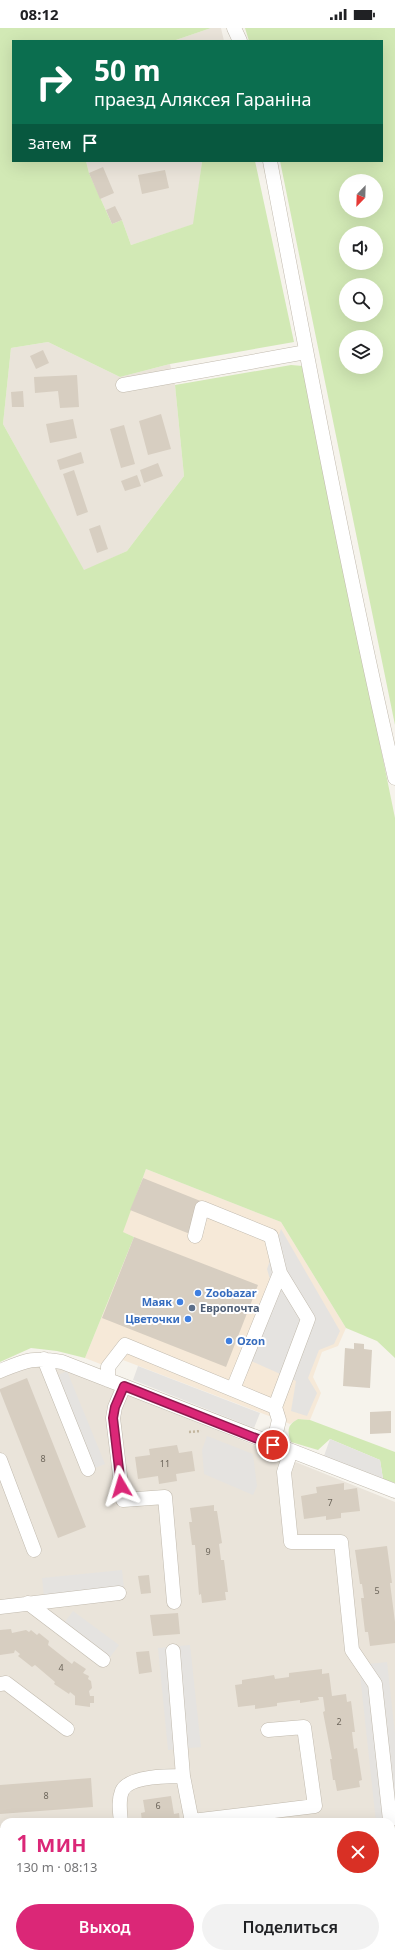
<!DOCTYPE html>
<html lang="ru">
<head>
<meta charset="utf-8">
<style>
	:root { --surface:#fff; --page:#f2f2f2; --text:#202124; --muted:#757577; --accent:#db2777 }
	body { margin:0; font-family:"Noto Sans",sans-serif; background:var(--page); color:var(--text); height:100vh; display:flex; flex-direction:column; font-size:15px; white-space:nowrap }
	* { box-sizing:border-box; margin:0 }
	p { font-size:13px; color:var(--muted) }
	.icon { flex:none; width:22px; height:22px; fill:none; stroke:currentColor; stroke-width:2; stroke-linecap:round; stroke-linejoin:round }
	.map { position:relative; flex:1; overflow:hidden }
	.side { position:absolute; left:0px; top:1790px; width:395px; height:140px; display:flex; flex-direction:column; background:var(--surface); border-radius:12px 12px 0 0; box-shadow:0 4px 16px #0002 }
	.side>* { flex:none }
	.banner { position:absolute; left:12px; top:12px; width:371px; height:122px; border-radius:0px; box-shadow:0 4px 16px #0002; background:#0b6e4f; color:#fff; overflow:hidden }
	.needle { width:26px; rotate:203deg }
	.controls { position:absolute; left:339px; top:146px; display:grid; gap:8px }
	.controls a { display:grid; place-items:center; width:44px; height:44px; border-radius:50%; background:var(--surface); box-shadow:0 4px 16px #0002; font-size:20px }
	.pin { position:absolute; display:grid; place-items:center; width:34px; height:34px; color:#fff; margin:-17px; border:2px solid #fff; border-radius:50%; box-shadow:0 1px 4px #0007 }
	.me { position:absolute; width:44px; margin:-22px; rotate:353deg; stroke-linejoin:round; filter:drop-shadow(0 0 3px #0008) }
	.turn { display:flex; align-items:center; gap:14px; height:84px; padding:0 16px; font-size:18px }
	.turn .icon { width:52px; height:52px; stroke-width:2.5 }
	.turn b { display:block; font-size:28px; line-height:34px }
	.then { display:flex; align-items:center; height:38px; padding:0 16px; background:#0003; gap:8px; font-size:15px }
	.round { display:grid; place-items:center; flex:none; width:42px; height:42px; border-radius:21px; background:var(--page) }
	.overview { display:flex; align-items:center; justify-content:space-between; height:68px; padding:0 16px }
	h1 { font-size:24px; font-weight:600; line-height:30px; color:var(--accent) }
	.button { display:flex; gap:8px; margin-top:auto; padding:8px 16px }
	.button a { flex:1; height:46px; border-radius:24px; background:var(--accent); color:#fff; font-size:16px; font-weight:600; line-height:46px; text-align:center }
	.button a+a { background:var(--page); color:var(--text) }
	.status { display:flex; justify-content:space-between; align-items:center; height:28px; padding:0 20px; background:var(--surface); direction:ltr }
	.status svg { height:11px; fill:currentColor }
	.map>svg:first-child { display:block }
</style>
</head>
<body>
<div class="status"><b>08:12</b><svg viewBox="0 0 49 12"><path d="M0 12V9h3v3zM5 12V6h3v6zM10 12V3h3v9zM15 12V0h3v12zM26 1h20v11H26zM47 4h2v5h-2z"/></svg></div>
<div class="map">
<svg width="395" height="1930" viewBox="0 0 395 1930">
	<rect width="100%" height="100%" fill="#f6f3ec"/>
	<path fill="#eae4da" d="M211 0H221L224 13H173Z
		M86 133H208L202 134 194 196 131 217 122 192 112 196 89 145Z
		M48 314 120 349 170 336 175 357 184 448 127 523 84 543 3 396 11 320Z
		M34 1337 60 1339 395 1474V1924L391 1923V1794H4V1834H0V1351Z"/>
	<path fill="#f6e9d8" d="M146 1141 281 1194 346 1300 338 1318 322 1324 313 1349 321 1365 310 1392 298 1391 290 1396 123 1332 108 1339 85 1330 134 1209 122 1204Z"/>
	<path fill="#d2e9b5" fill-rule="evenodd" d="M0 0H211L173 13H13V133H86L89 145 112 196 122 192 131 217 193 196 202 134 255 133 294 314 170 336 120 349 48 314 11 320 3 396 84 542 127 523 184 448 175 357 291 337 303 338 395 790V1330L377 1313 346 1300 281 1194 146 1141 123 1204 134 1209 85 1330 57 1323 31 1320 0 1334Z
		M245 0H395V697L280 133H382V13H249ZM346 153H376V183H346ZM346 205H376V235H346ZM346 257H376V287H346ZM346 309H376V339H346Z
		M298 1391 310 1392 395 1424V1455L383 1451 380 1432 330 1411 318 1422 291 1414C287 1403 287 1397 298 1391Z
		M40 1926H72L71 1930H39Z
		M90 1926H130L150 1930H89Z
		M191 1926H231L242 1930H206Z"/>
	<path fill="#e5e3e0" d="M281 1201 340 1303 334 1316 319 1322 308 1350 317 1365 307 1388 291 1383 296 1353 242 1329 271 1255 267 1241Z
		M138 1338 260 1385 254 1400 133 1352Z
		M67 1343 105 1436 83 1445 45 1353Z
		M207 1408 253 1426 257 1458 253 1467 204 1446 202 1422Z
		M330 1411 380 1432 383 1451 324 1428Z
		M122 1542 125 1570 45 1578 42 1550Z
		M73 1583 119 1617 105 1636 59 1602Z
		M190 1617 201 1719 168 1722 158 1620Z
		M387 1634 395 1706V1797H391V1794H376L359 1637Z"/>
	<path fill="#d7cec1" d="M103 139 114 165 100 171 89 145Z
		M165 142 169 160 142 166 138 147Z
		M115 178 122 192 112 196 106 182Z
		M43 322 49 335 36 341 30 328Z
		M77 347 79 379 60 380 58 363 35 365 34 349Z
		M23 363 24 379H12L11 364Z
		M161 386 171 421 148 427 139 393Z
		M73 391 77 410 50 415 46 396Z
		M124 397 135 436 121 440 110 401Z
		M81 424 84 435 60 442 57 432Z
		M158 435 163 448 144 455 140 442Z
		M74 442 88 484 77 488 63 446Z
		M137 447 141 458 125 463 121 453Z
		M100 497 108 521 97 525 89 501Z
		M143 1150 203 1174 190 1206 130 1182Z
		M134 1209 258 1257 226 1339 102 1290Z
		M354 1315 364 1316V1321L372 1322 370 1360 343 1358 345 1320 354 1321Z
		M27 1350 86 1499 58 1510 0 1363V1361Z
		M391 1383V1405L370 1406V1384Z
		M177 1417 179 1425 192 1423 195 1443 176 1446 177 1453 159 1456 158 1448 138 1451 135 1429 150 1427 149 1421Z
		M344 1455V1462L357 1460 360 1483 341 1485V1490L326 1492V1488L304 1491 301 1468 317 1465 316 1459Z
		M214 1477V1483H217L222 1515 219 1516 221 1532H224L228 1564H225L226 1572 202 1575 201 1566 199 1567 195 1517H192L189 1494H192L190 1480Z
		M387 1518 392 1555H390L395 1594V1615L370 1618 368 1604H365L361 1570H364L362 1556H360L355 1522Z
		M149 1547 151 1565 141 1566 138 1548Z
		M178 1585 180 1606 153 1608 150 1587Z
		M11 1601 12 1605 26 1602 29 1604 31 1602 37 1607 39 1605 49 1613 48 1617 72 1636 74 1633 86 1641 83 1645 89 1648 88 1651 91 1653 92 1660 89 1663 90 1668H94V1675H90V1679L75 1677V1668L70 1664 69 1666 54 1656 55 1654 35 1637 32 1639 18 1628 20 1626 15 1622 14 1625 0 1627V1602Z
		M149 1623 152 1644 139 1646 136 1624Z
		M322 1641V1646L329 1645 332 1668 346 1666 347 1674 351 1673 355 1704H352L354 1721 357 1720 362 1752 359 1753 360 1759 337 1763 335 1752H333L330 1731H332L323 1684 325 1683 323 1669H318L319 1672 300 1675V1672L277 1675V1678L255 1681V1677L238 1679 235 1657 242 1656V1652L274 1647 275 1651 289 1649V1645Z
		M91 1750 93 1779 0 1786V1757Z
		M171 1768 174 1786 179 1785 180 1794H142L141 1785 145 1784 143 1772Z
		M391 1843H395V1892L391 1893Z"/>
	<g fill="none" stroke-linecap="round" stroke-linejoin="round">
		<g stroke="#c1baae" stroke-width="15">
			<path id="minor" d="M234 0 240 13
				M270 133C309 339 348 546 395 750
				M123 357 306 324
				M195 1208 202 1180 271 1208 280 1245 308 1291 275 1379 279 1392 273 1417
				M44 1331 88 1441
				M0 1343C27 1332 32 1329 62 1334L395 1463
				M108 1352V1339L125 1317 275 1379
				M124 1358 115 1379 113 1390 123 1472 165 1469 174 1574
				M233 1361 280 1245
				M291 1423 284 1444 291 1514H341L352 1622 375 1656 390 1792
				M0 1432 34 1522
				M28 1575 103 1632
				M0 1579 119 1565
				M173 1623 183 1748
				M0 1656 6 1655 67 1701
				M192 1793 315 1778 304 1699 268 1702
				M121 1794C120 1784 118 1773 122 1763 129 1748 168 1748 183 1748L192 1794
				M0 1807H4
				M0 1878 4 1877
				M391 1911H395
				M274 1926 285 1930
				M24 1930 25 1926
				M79 1930V1926"/>
		</g>
		<path stroke="#c3b69f" stroke-width="2.5" stroke-dasharray="2 2" stroke-linecap="butt" d="M189 1404 201 1403
			M0 1839H4
			M0 1914 4 1913
			M166 1926 183 1930
			M378 1926 389 1930"/>
		<use href="#minor" stroke="#fff" stroke-width="14"/>
	</g>
	<g fill="none" stroke-linecap="round" stroke-linejoin="round">
		<g stroke="#8e194d" stroke-width="10">
			<path id="route" d="M121 1458 113 1390 115 1379 124 1358 273 1417"/>
		</g>
		<use href="#route" stroke="#db2777" stroke-width="7"/>
	</g>
	<g fill="#3f7fe0" stroke="#fff" stroke-width="1.5">
		<circle cx="198" cy="1265" r="4"/>
		<circle cx="180" cy="1274" r="4"/>
		<circle cx="188" cy="1291" r="4"/>
		<circle cx="229" cy="1313" r="4"/>
	</g>
	<circle fill="#5c6f8a" stroke="#fff" stroke-width="1.5" cx="192" cy="1280" r="4"/>
	<g text-anchor="middle" stroke-width="4" stroke-linejoin="round" paint-order="stroke">
		<g font-size="9" fill="#6d665b">
			<text x="43" y="1434">8</text>
			<text x="165" y="1439">11</text>
			<text x="330" y="1478">7</text>
			<text x="208" y="1527">9</text>
			<text x="377" y="1566">5</text>
			<text x="61" y="1643">4</text>
			<text x="339" y="1697">2</text>
			<text x="46" y="1771">8</text>
			<text x="158" y="1781">6</text>
		</g>
		<g font-size="11" font-weight="bold" fill="#366cbe" stroke="#fff" text-anchor="start">
			<text x="206" y="1269">Zoobazar</text>
			<text x="172" y="1278" text-anchor="end">Маяк</text>
			<text x="180" y="1295" text-anchor="end">Цветочки</text>
			<text x="237" y="1317">Ozon</text>
		</g>
		<g font-size="11" font-weight="bold" fill="#4e5e75" stroke="#fff" text-anchor="start">
			<text x="200" y="1284">Европочта</text>
		</g>
	</g>
</svg>
<div class="controls">
<a><svg class="needle" viewBox="-14 -14 28 28"><path d="M0-13l5 13h-10z" fill="#e53935"/><path d="M0 13l5-13h-10z" fill="#757577"/></svg></a>
<a><svg class="icon" aria-label="sound" viewBox="0 0 24 24"><path d="M4 9h4l5-4v14l-5-4H4zM17 9q2 3 0 6"/></svg></a>
<a><svg class="icon" aria-label="search" viewBox="0 0 24 24"><circle cx="10" cy="10" r="6"/><path d="M15 15l6 6"/></svg></a>
<a><svg class="icon" aria-label="layers" viewBox="0 0 24 24"><path d="M12 4l9 5-9 5-9-5zM3 14l9 5 9-5"/></svg></a>
</div>
<div class="pin" style="left:273px;top:1417px;background:#d93025"><svg class="icon" aria-label="arrive" viewBox="0 0 24 24"><path d="M6 21V4h12l-3 4 3 4H6"/></svg></div>
<svg class="me" style="left:121px;top:1458px" viewBox="-20 -20 40 40"><path d="M0-17L14 15 0 8-14 15z" fill="#db2777" stroke="#fff" stroke-width="4"/></svg>
<div class="banner">
<div class="turn"><svg class="icon" aria-label="right" viewBox="0 0 24 24"><path d="M7 20v-9h11M14 6l5 5-5 5"/></svg><div><b>50 m</b>праезд Аляксея Гараніна</div></div>
<div class="then">Затем<svg class="icon" aria-label="arrive" viewBox="0 0 24 24"><path d="M6 21V4h12l-3 4 3 4H6"/></svg></div>
</div>
<section class="side">
<div class="overview"><div><h1>1 мин</h1><p>130 m · 08:13</p></div><a class="round" style="background:#d93025;color:#fff"><svg class="icon" aria-label="close" viewBox="0 0 24 24"><path d="M6 6l12 12M18 6L6 18"/></svg></a></div>
<div class="button"><a>Выход</a><a>Поделиться</a></div>
</section>
</div>
</body>
</html>
